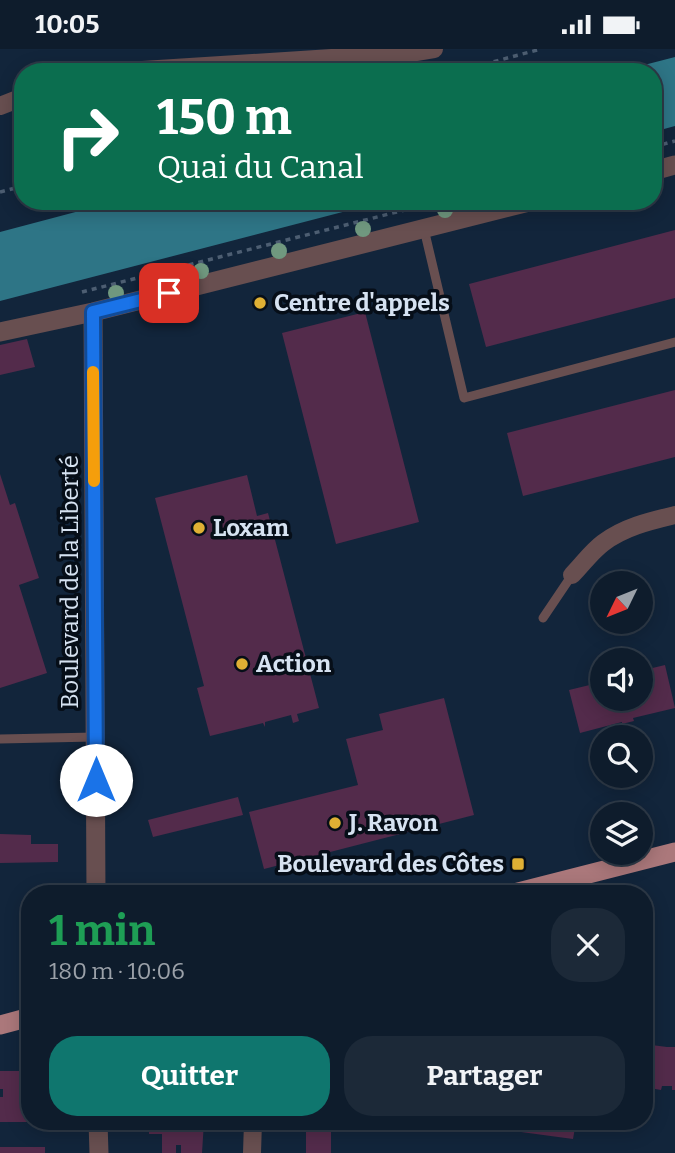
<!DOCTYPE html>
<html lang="fr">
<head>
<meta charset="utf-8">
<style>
	:root { --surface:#0e1c2c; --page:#1c2938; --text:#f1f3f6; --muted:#9ba1a9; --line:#2e3a48; --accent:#0f766e }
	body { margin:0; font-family:Bitter,serif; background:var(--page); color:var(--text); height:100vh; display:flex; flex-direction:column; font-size:26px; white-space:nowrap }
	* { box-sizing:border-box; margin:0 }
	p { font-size:23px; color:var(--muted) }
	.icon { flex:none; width:38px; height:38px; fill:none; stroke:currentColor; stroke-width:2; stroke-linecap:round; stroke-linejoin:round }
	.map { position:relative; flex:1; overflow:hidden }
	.drawer { position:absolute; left:21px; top:836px; width:632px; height:245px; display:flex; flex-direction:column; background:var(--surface); border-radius:28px; box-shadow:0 4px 18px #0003,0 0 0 2px var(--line) }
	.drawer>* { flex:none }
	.banner { position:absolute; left:14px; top:14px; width:648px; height:147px; border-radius:28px; box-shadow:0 4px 18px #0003,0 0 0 2px var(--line); background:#0b6e4f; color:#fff; overflow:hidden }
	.needle { width:46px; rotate:227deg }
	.controls { position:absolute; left:590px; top:522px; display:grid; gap:14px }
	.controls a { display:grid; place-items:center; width:63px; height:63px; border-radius:50%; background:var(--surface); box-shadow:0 4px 18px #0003,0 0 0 2px var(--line); font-size:35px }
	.pin { position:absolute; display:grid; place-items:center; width:60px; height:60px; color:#fff; margin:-30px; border-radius:14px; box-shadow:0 4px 10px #0006 }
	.me { position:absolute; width:77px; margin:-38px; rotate:0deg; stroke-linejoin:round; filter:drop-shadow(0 0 5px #0008) }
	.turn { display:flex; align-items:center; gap:24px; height:147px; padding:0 28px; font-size:32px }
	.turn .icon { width:91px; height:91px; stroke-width:2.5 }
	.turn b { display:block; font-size:49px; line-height:60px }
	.round { display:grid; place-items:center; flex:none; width:74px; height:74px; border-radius:28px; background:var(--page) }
	.head { display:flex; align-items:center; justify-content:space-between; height:119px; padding:0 28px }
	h1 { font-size:42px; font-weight:700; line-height:52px; color:#1e9e55 }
	.cta { display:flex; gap:14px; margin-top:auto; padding:14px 28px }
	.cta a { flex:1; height:80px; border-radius:28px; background:var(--accent); color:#fff; font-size:28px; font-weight:700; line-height:80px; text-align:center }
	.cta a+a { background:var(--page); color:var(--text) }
	.status { display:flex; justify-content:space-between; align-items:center; height:49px; padding:0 35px; background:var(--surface); direction:ltr }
	.status svg { height:19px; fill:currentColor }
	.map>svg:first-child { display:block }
</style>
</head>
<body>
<div class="status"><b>10:05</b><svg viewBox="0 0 49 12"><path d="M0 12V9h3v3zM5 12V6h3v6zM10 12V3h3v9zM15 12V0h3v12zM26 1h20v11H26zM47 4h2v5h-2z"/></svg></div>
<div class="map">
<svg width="675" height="1104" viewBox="0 0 675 1104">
	<rect width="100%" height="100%" fill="#12253b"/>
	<path fill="#2e7586" d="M675 8V77L653 83V23H617Z
		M117 152H385L0 252V183Z"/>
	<path fill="#532b4b" d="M675 181V249L486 298 469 235Z
		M365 263 419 473 336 495 282 284Z
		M27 290 35 318 0 326V296Z
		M675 341V408L523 447 507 384Z
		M0 425 10 456 15 454 39 529 19 536 47 624 0 639Z
		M247 426 257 467 268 464 319 659 297 665 299 672 293 674 291 666 265 673V678L263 674 210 687 197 639 204 637 155 449Z
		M665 616 675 659 633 669 634 672 622 675V673L580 684 569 641 602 633V649H640V622Z
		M444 649 474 766 264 820 249 763 358 736 346 690 383 681 379 665Z
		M238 748 243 766 153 788 148 771Z
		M0 785 31 786V795H58V813L0 814Z
		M644 995 667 998H675V1041H672V1037H662L661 1041 644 1038Z
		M0 1022H30V1073H0V1048H3V1040H0Z
		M149 1073H204L202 1104H181V1096H176V1104H162V1085H149Z
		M297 1073H331V1104H306V1083L297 1082Z
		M453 1073H576L573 1090 453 1074Z
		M0 1098H45V1104H0Z"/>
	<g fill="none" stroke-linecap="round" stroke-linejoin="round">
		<path stroke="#4d5e72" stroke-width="3.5" stroke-dasharray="5 5" stroke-linecap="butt" d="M455 23 541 0
			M653 98 675 92
			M0 143 23 137
			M82 243 440 152"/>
		<path stroke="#684f50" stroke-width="9" d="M424 180 464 349 675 293
			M543 569 572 526
			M0 690 95 688"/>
		<path stroke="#684f50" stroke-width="18" d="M111 23 410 4 434 0
			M0 57 23 48
			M572 526C582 516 591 503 603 494 624 478 650 472 675 466
			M252 1104 253 1073"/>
		<path stroke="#684f50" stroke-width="19" d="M653 122 675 116
			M93 263 96 845
			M0 283 93 263 533 152
			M98 1073 99 1104"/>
		<path stroke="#ab787b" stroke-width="19" d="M510 845 675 803
			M0 976 30 968"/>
	</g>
	<g fill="#70987f">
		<circle cx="445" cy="161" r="8"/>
		<circle cx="363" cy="180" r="8"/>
		<circle cx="279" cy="202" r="8"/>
		<circle cx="201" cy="222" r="8"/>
		<circle cx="116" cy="244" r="8"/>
	</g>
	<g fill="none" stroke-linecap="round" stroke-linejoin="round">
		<g stroke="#114b97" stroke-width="18">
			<path id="route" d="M96 731 93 263 169 244"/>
		</g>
		<use href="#route" stroke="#1a73e8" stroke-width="12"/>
		<path stroke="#f59e0b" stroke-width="12" d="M93 323 94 432"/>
	</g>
	<g fill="#dfb034" stroke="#060e18" stroke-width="2.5">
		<circle cx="260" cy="254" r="7"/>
		<circle cx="199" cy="479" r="7"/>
		<circle cx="242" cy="615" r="7"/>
		<circle cx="335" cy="774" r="7"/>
		<rect x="511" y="808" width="14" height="14" rx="3.5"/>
	</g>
	<g text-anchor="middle" stroke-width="7" stroke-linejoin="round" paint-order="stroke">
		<g font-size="24" font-weight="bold" fill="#d6e2f1" stroke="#060e18" text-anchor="start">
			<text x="274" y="262">Centre d'appels</text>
			<text x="213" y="487">Loxam</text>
			<text x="256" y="623">Action</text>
			<text x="349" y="782">J. Ravon</text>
			<text x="504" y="823" text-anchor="end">Boulevard des Côtes</text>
		</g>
		<g font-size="24" fill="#d6e2f1" stroke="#060e18">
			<text transform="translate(70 533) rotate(-90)" y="8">Boulevard de la Liberté</text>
		</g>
	</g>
</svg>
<div class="controls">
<a><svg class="needle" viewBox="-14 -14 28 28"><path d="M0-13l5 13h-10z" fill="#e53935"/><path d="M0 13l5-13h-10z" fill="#9ba1a9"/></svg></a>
<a><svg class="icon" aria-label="sound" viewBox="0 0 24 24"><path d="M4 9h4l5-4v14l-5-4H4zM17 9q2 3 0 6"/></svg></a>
<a><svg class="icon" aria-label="search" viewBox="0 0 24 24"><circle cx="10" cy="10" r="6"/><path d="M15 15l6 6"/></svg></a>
<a><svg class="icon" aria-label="layers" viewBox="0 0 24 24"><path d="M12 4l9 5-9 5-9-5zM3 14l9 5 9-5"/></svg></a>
</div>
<div class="pin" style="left:169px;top:244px;background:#d93025"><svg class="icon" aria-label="arrive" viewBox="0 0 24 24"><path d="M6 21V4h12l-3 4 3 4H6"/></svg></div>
<svg class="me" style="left:96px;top:731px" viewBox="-20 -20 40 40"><circle r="19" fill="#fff"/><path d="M0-13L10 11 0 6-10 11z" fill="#1a73e8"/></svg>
<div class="banner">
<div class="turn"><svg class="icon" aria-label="right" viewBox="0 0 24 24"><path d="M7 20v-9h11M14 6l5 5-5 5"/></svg><div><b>150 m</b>Quai du Canal</div></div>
</div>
<section class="drawer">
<div class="head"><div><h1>1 min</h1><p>180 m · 10:06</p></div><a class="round"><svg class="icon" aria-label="close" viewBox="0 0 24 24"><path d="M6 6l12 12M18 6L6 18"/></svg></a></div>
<div class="cta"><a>Quitter</a><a>Partager</a></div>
</section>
</div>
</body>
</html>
